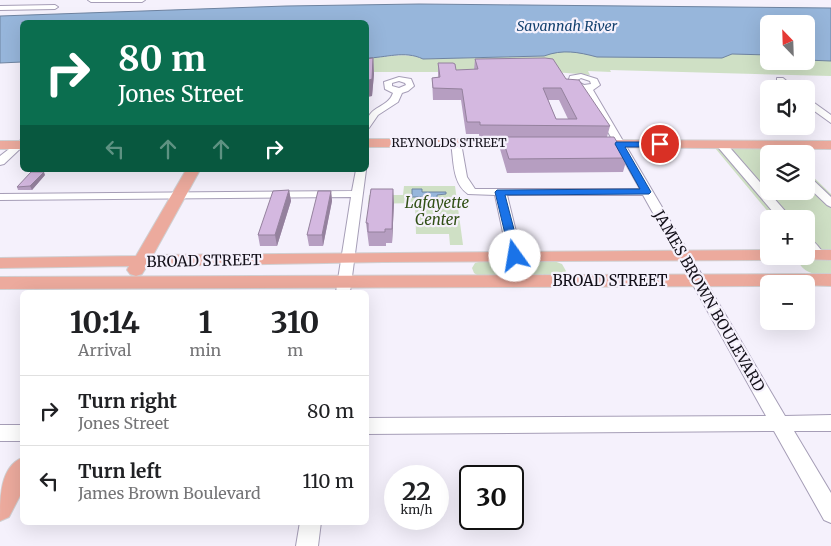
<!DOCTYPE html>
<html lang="en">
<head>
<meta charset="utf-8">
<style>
	:root { --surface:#fff; --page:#f2f2f2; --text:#202124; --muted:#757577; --line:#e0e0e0 }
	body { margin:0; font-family:Merriweather,serif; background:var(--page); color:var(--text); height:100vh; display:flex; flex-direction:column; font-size:19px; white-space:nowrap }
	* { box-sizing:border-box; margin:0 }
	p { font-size:16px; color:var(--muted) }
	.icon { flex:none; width:28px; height:28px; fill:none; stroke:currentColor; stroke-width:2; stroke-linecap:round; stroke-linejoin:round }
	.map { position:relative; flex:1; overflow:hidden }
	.side { position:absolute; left:20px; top:290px; width:349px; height:235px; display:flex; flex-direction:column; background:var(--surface); border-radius:8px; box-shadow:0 5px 20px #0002 }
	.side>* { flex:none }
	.hud { position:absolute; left:20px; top:20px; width:349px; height:152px; border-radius:8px; box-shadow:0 5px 20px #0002; background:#0b6e4f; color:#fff; overflow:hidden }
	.needle { width:32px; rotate:337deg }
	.tools { position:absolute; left:760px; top:15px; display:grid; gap:10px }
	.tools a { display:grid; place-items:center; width:55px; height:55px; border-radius:8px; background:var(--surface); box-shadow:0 5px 20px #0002; font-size:25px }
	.speed { position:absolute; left:384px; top:465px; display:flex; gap:10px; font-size:25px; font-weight:700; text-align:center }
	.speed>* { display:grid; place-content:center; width:65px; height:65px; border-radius:50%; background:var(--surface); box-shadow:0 5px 20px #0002; line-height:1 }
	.speed small { font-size:12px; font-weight:400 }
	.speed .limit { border:2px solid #111; border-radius:8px; background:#fff; color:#111 }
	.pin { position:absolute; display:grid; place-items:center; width:42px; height:42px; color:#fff; margin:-21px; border:2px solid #fff; border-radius:50%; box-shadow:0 1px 5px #0007 }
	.me { position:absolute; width:55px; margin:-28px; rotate:347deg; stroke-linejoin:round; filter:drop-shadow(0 0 4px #0008) }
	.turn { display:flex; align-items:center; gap:18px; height:105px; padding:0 15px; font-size:22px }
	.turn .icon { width:65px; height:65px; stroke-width:2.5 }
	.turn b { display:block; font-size:35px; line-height:42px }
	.lanes { display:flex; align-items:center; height:48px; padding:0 15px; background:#0003; justify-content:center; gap:25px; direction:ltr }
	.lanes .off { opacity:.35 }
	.eta { display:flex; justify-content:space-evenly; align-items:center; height:85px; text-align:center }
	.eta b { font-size:30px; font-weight:700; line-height:35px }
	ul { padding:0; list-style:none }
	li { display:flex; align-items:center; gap:15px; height:70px; padding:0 15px; border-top:1px solid var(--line) }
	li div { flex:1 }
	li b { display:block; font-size:19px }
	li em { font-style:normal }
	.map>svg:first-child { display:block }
</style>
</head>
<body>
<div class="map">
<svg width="831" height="546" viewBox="0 0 831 546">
	<rect width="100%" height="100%" fill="#f5f1fc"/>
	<path fill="#cfe0c5" d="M577 51 597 57 721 51 769 52V61H806V53H831V76L610 70 611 72 588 71 590 75 555 72H366V58C386 58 404 51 423 59L544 56 556 52Z
		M715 148H784L789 154H769V191H806V170L831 194V249H806V219H774Z
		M404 186H455L463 245H450L449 234H416L415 203 368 204 369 195H403Z
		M805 259H831V275C819 275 806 275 799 263Z
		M482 261H554L562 264 566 271 563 276 480 277 474 273 472 268 475 263Z"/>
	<path fill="#97b6db" stroke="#6f84a1" d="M419 4 831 8V61L806 60V24H769V55L732 54 722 58 597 57C578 52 563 49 544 56L423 59C404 50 386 58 366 58V22H22V62L0 63V16L286 6Z
		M412 189H422V192H446V194L437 195 438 207 422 208 421 204H431L430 197H412Z"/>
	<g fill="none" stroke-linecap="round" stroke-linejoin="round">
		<g stroke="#a69eb7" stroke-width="2">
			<path id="minor" d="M88 0H145L142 2H91Z
				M0 6 55 5 58 7 55 9 0 10Z
				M581 74 597 79 600 85 593 90 785 416 831 415V431H794L831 493V523L824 520 774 431 366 434V418L766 416 643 195H507L522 256 515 260 508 256 495 195 468 194C452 183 454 161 451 143L456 140 461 143 467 177 475 189H640L585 91 575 88 568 82 570 76ZM581 78 590 81 591 84 584 85 576 81Z
				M399 77 411 79 414 86 408 91 402 93 398 102 378 115 369 128 366 129C366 104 387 110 393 93L385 89 384 82ZM399 81 405 83 406 85 399 88 392 86V83Z
				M777 78H783L796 89H786L777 82Z
				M806 97 831 115V123L806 105Z
				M22 139V147L4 164 0 165V156Z
				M721 141 725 142 792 219H779L717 146 716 144Z
				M771 141 775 142 786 154H775L766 144Z
				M356 170H366L350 292H336L351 197 0 200V194L352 191Z
				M806 176 810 177 831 197V207L827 205 806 185Z
				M806 237C814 239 820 249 825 255L823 258H813L806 249Z
				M0 425H22V441H0Z
				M300 522H321L318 546H296Z"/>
		</g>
		<g stroke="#d0cfd1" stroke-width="2">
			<path id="major" d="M366 139H523L529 143 523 147H366Z
				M594 140 831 141V149L589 147 588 144Z
				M0 141H22V149H0Z
				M186 170H200L153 255 769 250V256H777L769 260 383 262 147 266 142 274 136 276 130 274 127 270 129 266 0 268V258L136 256Z
				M806 250H831V260L800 259 798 256H806Z
				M831 274V286L769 284V286L0 289V277Z
				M22 458V492L9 517 0 521C0 498 0 467 22 458Z"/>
		</g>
		<use href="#minor" fill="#fff" fill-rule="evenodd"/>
		<use href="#major" fill="#ecaa9d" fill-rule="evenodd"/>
	</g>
	<path fill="#b69ec1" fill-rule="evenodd" d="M373 58 374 74 372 96 366 97V59Z
		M475 59 566 79 610 126 607 137 627 158 623 172 507 173 500 149 502 138H479V134H466L461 100H433L432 78 438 77V63L456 70H474ZM548 100H559L568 119H556Z
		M45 175 32 190H18L17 187Z
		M289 190 291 201 277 246H260L258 235Z
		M331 191 332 201 323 246H309L307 235Z
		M394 203 392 243H386V246H369L366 223Z"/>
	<path fill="#94819d" d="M373 58 374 74 372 96 367 97 366 81Z
		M44 172 45 175 32 190 30 186Z
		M393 189 394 203 392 243V229Z
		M289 190 291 201 277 246 275 235Z
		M331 191 332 201 323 246 322 235Z"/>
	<path fill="#d4b8e0" stroke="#94819d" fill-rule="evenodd" d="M373 58 372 79 366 81V59Z
		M545 58 553 59 566 79 579 80 610 126 480 125V122H467L462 89 433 88 432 78 440 77 438 63H453L455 64 456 70 478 69 475 59ZM543 88H561L577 119H556Z
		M502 137H614L627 158 509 159Z
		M31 172H44L30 186 17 187Z
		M371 189H393L392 229H385V232H368V223H366Z
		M289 190 275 235H258L273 191Z
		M318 191H331L322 235H307Z"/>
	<path fill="#1a73e8" stroke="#114b97" d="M616 142H660L664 144 660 147H625L651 192 649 194 505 195 521 256 519 259H511L495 192 497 190 640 189 615 144Z"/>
	<g text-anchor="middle" stroke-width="4.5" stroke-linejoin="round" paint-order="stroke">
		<g font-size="12" fill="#131019" stroke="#f5f1fc">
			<text x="449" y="147">REYNOLDS STREET</text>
		</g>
		<g font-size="14" font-style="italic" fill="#13406e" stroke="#f5f1fc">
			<text x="567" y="31">Savannah River</text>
		</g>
		<g font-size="15" font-style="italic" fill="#315016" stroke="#f5f1fc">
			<text x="437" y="208">Lafayette<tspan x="437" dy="17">Center</tspan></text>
		</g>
		<g font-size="15" fill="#131019" stroke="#f5f1fc">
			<text transform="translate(204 261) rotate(-1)" y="5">BROAD STREET</text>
			<text x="610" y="286">BROAD STREET</text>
			<text transform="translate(709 301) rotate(60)" y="5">JAMES BROWN BOULEVARD</text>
		</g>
	</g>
</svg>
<div class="tools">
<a><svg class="needle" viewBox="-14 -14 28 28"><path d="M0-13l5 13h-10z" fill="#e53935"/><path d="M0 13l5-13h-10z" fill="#757577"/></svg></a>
<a><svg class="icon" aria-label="sound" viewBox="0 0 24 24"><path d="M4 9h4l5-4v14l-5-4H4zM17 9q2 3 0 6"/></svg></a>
<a><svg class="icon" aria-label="layers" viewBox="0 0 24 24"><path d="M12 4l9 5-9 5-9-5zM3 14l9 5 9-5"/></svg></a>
<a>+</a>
<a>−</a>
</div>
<div class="speed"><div>22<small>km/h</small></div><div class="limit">30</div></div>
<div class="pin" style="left:660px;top:144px;background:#d93025"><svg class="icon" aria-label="arrive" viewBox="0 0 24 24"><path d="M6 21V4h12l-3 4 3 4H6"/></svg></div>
<svg class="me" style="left:515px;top:256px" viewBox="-20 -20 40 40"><circle r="19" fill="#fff"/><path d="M0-13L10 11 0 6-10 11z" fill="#1a73e8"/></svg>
<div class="hud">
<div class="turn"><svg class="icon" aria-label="right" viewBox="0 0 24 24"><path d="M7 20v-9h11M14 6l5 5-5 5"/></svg><div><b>80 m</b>Jones Street</div></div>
<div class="lanes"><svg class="icon off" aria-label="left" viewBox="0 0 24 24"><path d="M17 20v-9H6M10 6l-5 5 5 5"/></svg><svg class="icon off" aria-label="ahead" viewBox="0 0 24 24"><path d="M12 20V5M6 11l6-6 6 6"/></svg><svg class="icon off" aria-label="ahead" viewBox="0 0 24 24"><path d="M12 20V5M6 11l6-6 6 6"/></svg><svg class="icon" aria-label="right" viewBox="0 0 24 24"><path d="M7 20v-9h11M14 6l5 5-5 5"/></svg></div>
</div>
<section class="side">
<div class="eta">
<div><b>10:14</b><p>Arrival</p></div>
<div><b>1</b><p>min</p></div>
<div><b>310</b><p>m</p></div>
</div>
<ul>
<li><svg class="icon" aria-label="right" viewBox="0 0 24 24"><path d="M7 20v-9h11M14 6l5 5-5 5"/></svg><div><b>Turn right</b><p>Jones Street</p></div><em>80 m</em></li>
<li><svg class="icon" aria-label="left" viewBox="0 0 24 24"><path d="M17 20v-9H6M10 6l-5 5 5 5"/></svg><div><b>Turn left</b><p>James Brown Boulevard</p></div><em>110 m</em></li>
</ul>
</section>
</div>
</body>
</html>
